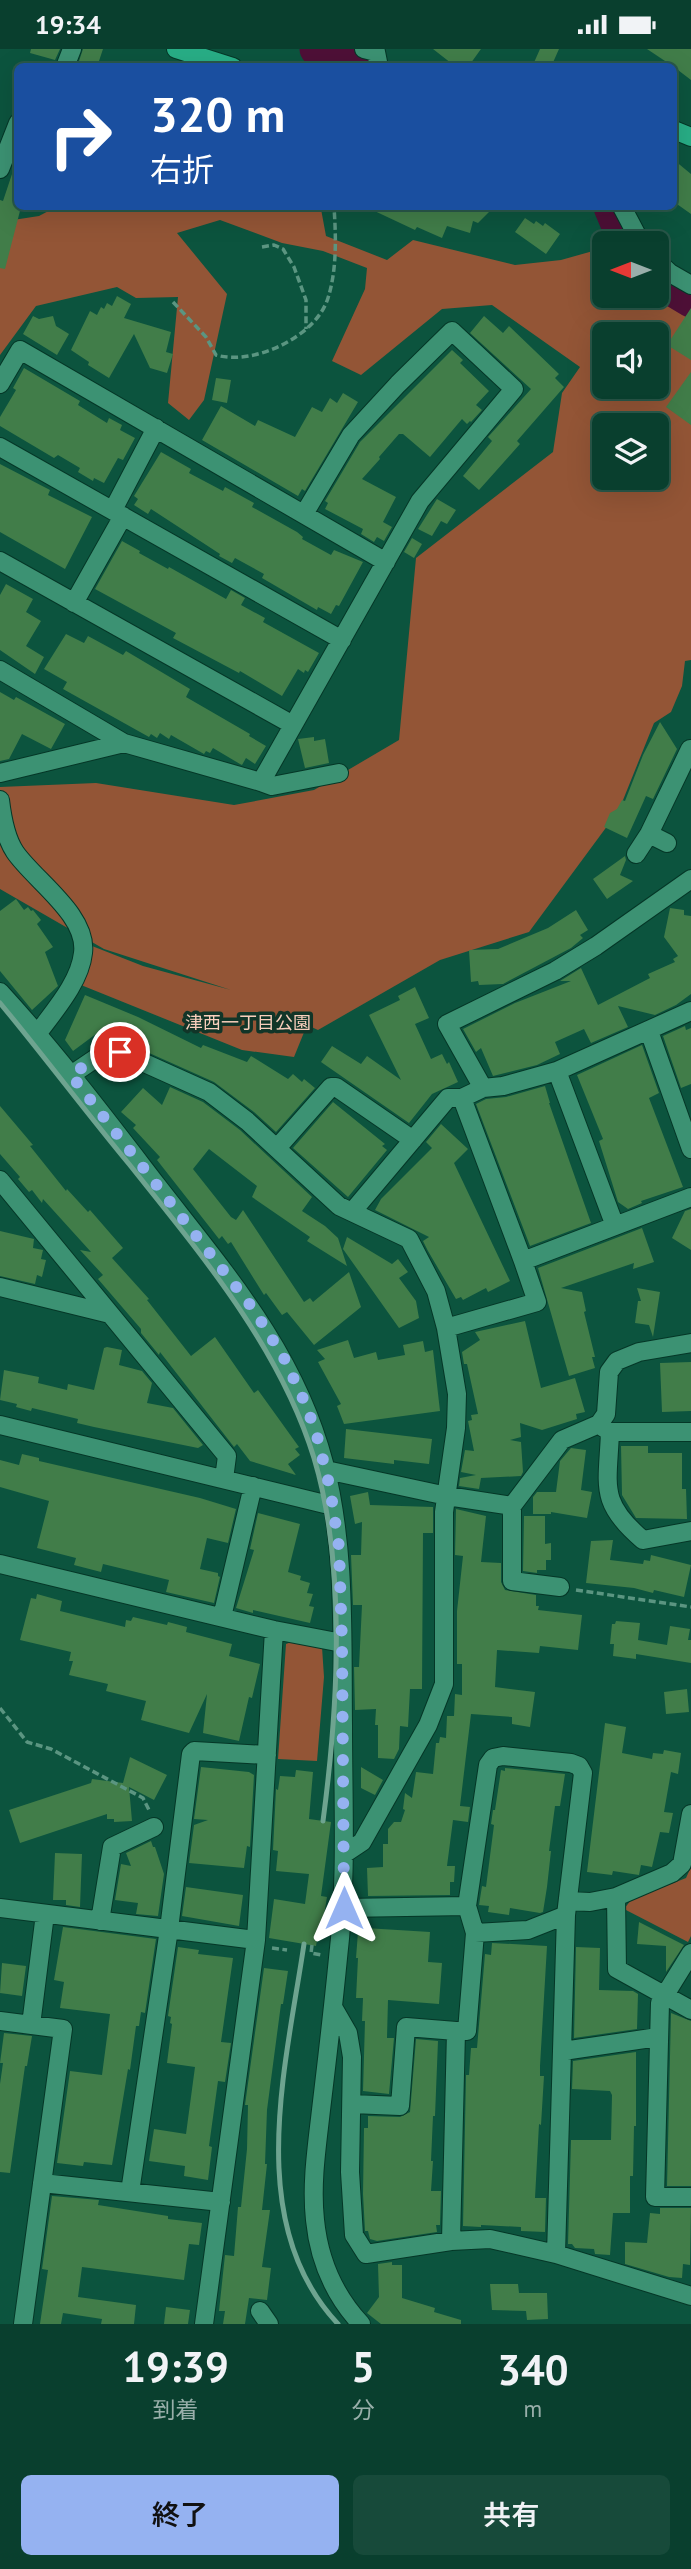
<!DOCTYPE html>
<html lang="ja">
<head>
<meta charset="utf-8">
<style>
	:root { --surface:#093f2e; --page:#174a3a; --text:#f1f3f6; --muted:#99afaa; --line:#29584a; --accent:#95b2f1 }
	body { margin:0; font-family:"PT Sans","Noto Sans JP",sans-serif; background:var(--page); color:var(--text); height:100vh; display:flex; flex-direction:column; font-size:26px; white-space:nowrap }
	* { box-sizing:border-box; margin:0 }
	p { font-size:23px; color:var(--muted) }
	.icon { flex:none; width:38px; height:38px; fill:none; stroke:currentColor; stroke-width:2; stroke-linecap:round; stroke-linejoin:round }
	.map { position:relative; height:2275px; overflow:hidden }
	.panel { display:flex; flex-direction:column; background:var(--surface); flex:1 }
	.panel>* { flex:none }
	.hud { position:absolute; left:14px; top:14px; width:663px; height:147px; border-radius:10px; box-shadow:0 7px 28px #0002,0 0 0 2px var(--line); background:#1a4fa0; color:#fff; overflow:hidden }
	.needle { width:46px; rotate:270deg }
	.tools { position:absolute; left:592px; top:182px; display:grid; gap:14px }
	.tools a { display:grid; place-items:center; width:77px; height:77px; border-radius:10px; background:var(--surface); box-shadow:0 7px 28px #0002,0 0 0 2px var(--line); font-size:35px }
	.pin { position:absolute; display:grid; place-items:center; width:60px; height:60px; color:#fff; margin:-30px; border:4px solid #fff; border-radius:50%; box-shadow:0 2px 7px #0007 }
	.me { position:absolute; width:77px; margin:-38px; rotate:0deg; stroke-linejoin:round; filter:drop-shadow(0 0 5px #0008) }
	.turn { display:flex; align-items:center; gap:24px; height:147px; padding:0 21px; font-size:32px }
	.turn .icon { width:91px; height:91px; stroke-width:2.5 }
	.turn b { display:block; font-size:49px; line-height:60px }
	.eta { display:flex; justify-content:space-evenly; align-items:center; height:119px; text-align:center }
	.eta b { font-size:42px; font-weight:600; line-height:49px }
	.cta { display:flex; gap:14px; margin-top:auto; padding:14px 21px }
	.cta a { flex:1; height:80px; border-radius:10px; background:var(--accent); color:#111; font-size:28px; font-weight:600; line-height:80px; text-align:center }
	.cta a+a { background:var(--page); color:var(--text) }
	.status { display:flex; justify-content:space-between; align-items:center; height:49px; padding:0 35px; background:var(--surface); direction:ltr }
	.status svg { height:19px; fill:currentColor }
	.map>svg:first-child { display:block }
</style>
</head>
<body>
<div class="status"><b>19:34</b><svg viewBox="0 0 49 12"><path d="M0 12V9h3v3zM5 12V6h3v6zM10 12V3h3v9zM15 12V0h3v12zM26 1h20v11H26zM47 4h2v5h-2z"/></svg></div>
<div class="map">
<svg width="691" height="2275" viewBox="0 0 691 2275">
	<rect width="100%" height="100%" fill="#0c543e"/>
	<path fill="#935536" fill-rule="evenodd" d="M56 158H315L321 160 326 187 387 211 413 191 515 216 561 211 593 202 604 195V247H656V238L691 260V611L685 612 682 637 671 663 654 674 619 761 529 883 440 911 318 981 307 976 294 1008 242 1001 81 936 92 897 143 917 231 941 104 900 0 840V738L96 734 234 756 314 741 399 691 416 509 553 403 562 344 580 318 492 256 442 260 361 326 332 312 365 240 367 219 323 202 282 194 220 171 177 184 227 245 204 351 189 371 168 354 178 248 136 249 117 238 36 257 0 306V173L39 167ZM604 285H656V338H604ZM604 376H656V429H604Z
		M294 1592 322 1598 324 1628 317 1712 278 1710 286 1595Z
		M691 1818V1887L688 1893 624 1860 631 1851 686 1829Z"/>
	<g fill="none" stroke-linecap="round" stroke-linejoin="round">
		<path stroke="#4e1037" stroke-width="35" d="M317 0 356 15
			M611 158 626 194
			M656 230 691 251"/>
	</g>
	<path fill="#417d49" d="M31 0H60L55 11 30 4Z
		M83 0H103L97 18H77Z
		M433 0H481L468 18H456Z
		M540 0H559L551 18H532Z
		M647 0H691V31L674 18Z
		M674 111 691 125V165L674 153Z
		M14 119H18V158H21L5 220 0 219V151L3 152Z
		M366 158H494L478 174 473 172 470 184 447 177 442 189 417 178 415 181Z
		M525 169 534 175 536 172 543 177 545 174 560 185 546 205 515 183Z
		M117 247 131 255 124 269 171 283 166 303 173 305 167 324 150 319 134 285 109 329 88 316 89 313 71 301 90 262 97 266 101 258 104 260 107 254 112 257Z
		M691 259V311L667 296Z
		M33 267 39 270 53 267 56 277 69 285 57 306 23 285Z
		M484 267 503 284 509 277 559 325 555 329 564 338 517 392 520 395 479 441 463 427 492 392 488 388 531 340 470 284Z
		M452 301 463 311 460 314 489 342 476 356 482 361 471 373 470 372 467 375 462 370 430 408 403 385H399L379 408 380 410 362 430 396 448 383 473 392 478 384 492 377 488 374 493 361 485 363 480 325 460 328 454 325 452 360 393Z
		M24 319 80 352 78 356 107 374 109 369 122 376 120 381 135 389 123 411 118 409 104 434 94 429 93 432 78 423 80 419 58 406 54 409 0 377V368L16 341 13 339Z
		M691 323V376L666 358Z
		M216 329 231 331 227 354 212 351Z
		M343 344 358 353 305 442 302 440 298 447 202 391 221 357 255 377 258 371 295 388 312 358 322 363 330 349 337 354Z
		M161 403 191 420 189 424 223 442 225 438 254 454 252 458 297 483 303 488 302 490 331 506 334 501 363 513 339 557 336 556 331 565 318 558 317 561 262 529 264 525 235 509 232 514 219 507 220 505 151 460 148 465 134 456 138 450 134 447Z
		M0 415 50 441 48 446 92 468 65 520 0 483Z
		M437 450 456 461 447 475 441 472 432 487 418 480Z
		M412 489 422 495 414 509 404 503Z
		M122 492 140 502 139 504 168 520 169 518 226 550 231 541 245 549 241 556 265 569 263 573 319 604 308 623 305 621 304 624 298 620 282 647 240 622 239 624 173 589 176 584 95 540Z
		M6 535 33 550 26 563 41 572 26 597 44 608 35 625 0 601V546Z
		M66 585 84 594 88 587 123 606 126 602 190 640 186 648 250 685 249 687 266 697 255 715 246 709 242 716 240 715 213 699 210 704 206 702 204 705 171 686 169 690 160 684 157 689 151 685 149 688 63 640 67 633 44 620Z
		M0 643 14 651 16 648 65 675 51 700 22 685 9 710 0 712Z
		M660 673 677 700 653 750 646 747 627 789 604 778 610 764 617 760 622 751 625 752 643 706Z
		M314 688V692L325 690 329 714 305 719 298 690Z
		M625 807 626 811 620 826 633 832 607 850 593 830Z
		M16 850 24 861 28 858 31 862 33 861 41 871 37 875 53 898 45 903 58 937 32 961 0 922V862Z
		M670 859 684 861V866L691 867V945L676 956 655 966 618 957 628 978 591 994 584 980 555 993 560 1005 537 1016 493 1027 481 999 476 1003 463 980 515 954 571 932H560L581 919 598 956 650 929 648 925 675 913 673 910 678 907 664 888Z
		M576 861 588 881 580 886 583 889 571 899 503 935 479 936 478 932 471 933 469 901 498 900 548 879Z
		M415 938 429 969 415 975 431 1010 442 1005 447 1015 449 1013 458 1033 432 1045 409 1074 321 1013 332 997 361 1015 367 1007 401 1031 369 966 400 951 398 947Z
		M85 946 138 968 201 999 203 996 247 1013 251 1007 288 1030 293 1025 302 1033 304 1030 315 1039 276 1083 254 1063 214 1033 100 982 73 1002 65 991Z
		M685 977 686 981 691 979V1035L681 1039 663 987Z
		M642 996 659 1044 649 1049 683 1138 641 1152 642 1154 628 1160 618 1153 599 1092 603 1090 577 1026Z
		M545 1037 550 1054H549L591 1174 530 1197 476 1055 486 1050 506 1048Z
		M170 1038 203 1053 240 1081 312 1148 302 1162 325 1177 338 1189 347 1217 307 1192 310 1188 252 1148 257 1137 209 1100 193 1120 231 1168 236 1171 243 1161 304 1253 310 1249 313 1253 349 1223 361 1258 314 1296 287 1263 282 1266 266 1244 264 1246 231 1193 228 1195 222 1187 219 1190 157 1111 160 1108 133 1079 136 1076 121 1063 143 1039 162 1056Z
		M333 1053 385 1095 382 1097 387 1101 348 1148 293 1099Z
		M0 1057 33 1096 30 1097 66 1142 67 1140 88 1163 90 1161 123 1199 112 1209 149 1250 147 1251 191 1307 215 1288 254 1344 258 1341 299 1398 295 1400 300 1406 288 1415 296 1426 250 1412 237 1395 234 1398 160 1303 159 1306 141 1284V1280L98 1230 103 1226 80 1201 91 1203 43 1150 42 1154 32 1141 29 1143 18 1130 20 1128 0 1105Z
		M441 1075 468 1100 454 1114 510 1232 488 1243 486 1239 463 1251 461 1248 456 1250 428 1202 423 1192 429 1188 375 1161 381 1150 432 1099 426 1093Z
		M691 1160V1201L672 1189 685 1162Z
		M642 1179 654 1213 633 1220 634 1214 561 1239 582 1243 586 1262 584 1263 595 1308H592L595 1319 569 1327 538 1219Z
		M0 1182 34 1190 33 1199 43 1201 41 1210 46 1211 42 1228 37 1226 35 1235 0 1227Z
		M347 1188 392 1215 398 1210 408 1223 399 1229 416 1252 419 1269 399 1279 343 1200Z
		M637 1239 660 1243 653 1288 649 1276 635 1274 638 1252H641Z
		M525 1272 541 1339 575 1329 585 1363 576 1365 577 1370 542 1381 520 1374 521 1388 510 1391 521 1393 523 1423 521 1427 481 1429 479 1440 459 1437 460 1429 476 1426 461 1423 465 1401 474 1402 468 1372 472 1371 471 1366 478 1365 467 1315H464L462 1303 480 1291 475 1283Z
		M348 1291 354 1309 376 1303 378 1311 405 1306 403 1296 423 1292 425 1303 433 1301 440 1362 344 1375 337 1357 341 1355 318 1313 325 1310 317 1301Z
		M107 1298 122 1301 119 1316 142 1322 152 1334 147 1354 173 1359 203 1396 198 1399 94 1378 77 1374 78 1370 32 1359 31 1362 16 1358 17 1355 0 1351 4 1321 39 1328 38 1334 67 1341 68 1335 94 1341 104 1299Z
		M691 1313V1362L662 1363 660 1314Z
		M346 1380 432 1390 429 1415 394 1411V1415L344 1409Z
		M621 1397H648V1404H682V1440H686L687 1470 636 1469 622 1446Z
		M571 1399 586 1401 581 1441 592 1443 587 1469 551 1463V1465H533V1448L537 1443H556L560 1412Z
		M22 1405 39 1409V1412L200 1449 236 1460 228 1494 207 1489 200 1520 218 1524V1527L220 1528 214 1554 166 1543 169 1531 103 1515 101 1523 74 1516 76 1509 37 1499 49 1452 0 1438V1411L19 1416Z
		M368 1443 370 1456 433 1458V1484H423L422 1640H410L408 1678 400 1677 399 1700 394 1710 378 1709V1676H375L376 1660 355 1661 354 1618H359L362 1556H353L351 1506H361L362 1473 355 1475 350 1447Z
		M456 1460 486 1467 481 1513 501 1514V1533L505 1541 536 1546V1557H539L538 1561 582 1566 578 1601 540 1597 539 1604 497 1601 495 1638 535 1643 530 1678 512 1675V1668L471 1665 460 1757 470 1758 468 1773 453 1771 447 1817H455L454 1833H450V1846L368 1847 367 1819 383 1818V1795H388V1780L394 1773H401L405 1761 403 1760 405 1744 412 1749 416 1723 433 1725 436 1694H439L440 1688 446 1689 447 1667H454L455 1645 462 1646V1615H457V1562L463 1507 455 1506Z
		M258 1464 300 1475 288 1523 301 1527 300 1531 310 1534 307 1544 313 1545 309 1557 314 1558 310 1574 253 1561V1564L236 1559 254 1501 250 1500Z
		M524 1467H545V1495L551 1494V1511H546V1521H537V1524L523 1522Z
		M613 1491 610 1511 643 1515 644 1511 650 1512 651 1506 691 1516 684 1548 654 1541 653 1544 634 1539 586 1534 591 1492Z
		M37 1545 62 1552 60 1562 125 1578 126 1571 131 1572 133 1568 167 1576 168 1573 187 1578 186 1583 232 1595 229 1607 260 1615 252 1649 249 1648 239 1692 203 1684 207 1645 189 1684 141 1671 146 1652 106 1642 108 1635 69 1626 73 1612H69L71 1603 20 1591 31 1549 36 1550Z
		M616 1572 640 1574 638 1591 667 1596 670 1577 690 1580 688 1591H691V1614L636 1605V1610L613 1607 614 1595H610L612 1575H615Z
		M687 1640 689 1663 666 1665 664 1643Z
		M605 1674 626 1678 622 1704 652 1710 653 1704 663 1705 664 1701 681 1704 678 1725 671 1723 664 1763 673 1764 669 1784 660 1783 652 1818 641 1816 639 1826 613 1822 612 1826 587 1823Z
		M130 1708 167 1726 154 1751 129 1738 132 1772 114 1773V1770H107V1765L20 1794 9 1761 91 1734 92 1730 123 1734Z
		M201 1718 249 1723 254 1726 250 1798 247 1797 244 1819 189 1814 194 1776 208 1771 194 1770Z
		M361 1718 383 1731 375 1746 361 1739Z
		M505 1719 565 1725 560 1757H555L549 1802H551L547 1838 543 1863 540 1864 510 1859 509 1866 488 1863 489 1857 479 1856 482 1837 486 1838 494 1776 491 1775 493 1761H495L501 1721 505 1722Z
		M296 1721 313 1723 309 1770 331 1773 321 1847 327 1848 320 1891H317L316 1897 269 1889 274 1850 305 1855 309 1825 276 1822 278 1802 273 1801 276 1740 278 1741 280 1727 295 1728Z
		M151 1792 153 1798H155L164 1825 158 1867 136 1865 138 1854 115 1851 121 1815 131 1817 126 1804Z
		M55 1804 82 1805 80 1858 66 1856V1851H53Z
		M186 1838 243 1846 239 1877 182 1867Z
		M639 1873 684 1896 666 1923V1897L637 1895Z
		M63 1878 156 1890 145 1964 141 1963 139 1977H136L130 2021 128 2020 112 2116 84 2113 83 2117 57 2114 70 2022 102 2026 110 1965 60 1959 64 1933 54 1931Z
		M365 1879 430 1883 428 1913 442 1914 439 1955 388 1951 387 1989H394L389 2045 363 2042 365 1972H362L363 1949H356L358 1909H356L358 1883H365Z
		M492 1894 547 1897 540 2017V2027H544L541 2076 539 2075 535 2149H546L545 2183 521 2182V2178L481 2176V2178L463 2177 466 2026H469L471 1999H477L485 1905 491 1906Z
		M178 1898 199 1901 198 1905 233 1909 221 1993 231 1994 225 2033 218 2032 209 2097 212 2098 208 2131 184 2127 185 2117 149 2112 154 2080 186 2085 195 2018 167 2014 172 1975 170 1974 171 1968 168 1967Z
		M576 1898 600 1899 599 1941 633 1942 638 1945 637 1980 574 1989Z
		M2 1914 26 1917 22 1947 0 1944Z
		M264 1919 288 1922 283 1955H281L267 2061 265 2115H267L262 2161H270L262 2218 271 2219 267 2251 249 2249 245 2275H223L225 2262H219L225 2206 234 2207 238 2158H241L247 2100 248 2056H245Z
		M671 1964 691 1972V2137H667Z
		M4 1984 32 1987 27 2017H25L10 2124 0 2123V2035L3 2014H0Z
		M416 1990 438 1992 435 2067H433L431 2112H433L431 2142H441L440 2176H436L437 2183 377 2192 370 2190 368 2182H365L363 2145 364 2079H368V2067L400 2068 410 2063Z
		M636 2003V2077H634L633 2127H630V2164H613L610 2206 595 2205 594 2200 575 2199 572 2195H568L571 2091H611L612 2046 610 2042 572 2040 573 2012Z
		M52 2147 99 2151 98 2156 168 2167V2170L202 2174 199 2196 189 2195 184 2231 82 2218 78 2248 136 2256 134 2275H101L102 2270 63 2264 61 2275H40L48 2221 42 2220Z
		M660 2159H691L690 2216 683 2215 682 2229 669 2228 625 2215V2193L647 2194 650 2164 660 2165Z
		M392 2213V2216H402V2249L435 2259 434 2263 461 2271V2275H381L367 2264 379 2248 378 2215Z
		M490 2235H518L519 2244H547L548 2270 527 2271 526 2262 492 2261Z
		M166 2258 190 2261 188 2275H164Z"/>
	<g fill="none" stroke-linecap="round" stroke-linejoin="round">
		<g stroke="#053727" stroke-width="20">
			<path id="minor" d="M364 0 376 3 379 18
				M65 18 72 0
				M0 120 18 74
				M622 158 641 194
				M656 211 670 224 691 236
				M0 335 20 301 386 513
				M0 398 342 591
				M113 461 156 379
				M0 512 293 676
				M74 554 123 467
				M0 621 124 694 261 733 420 452 514 340 452 282 398 335 351 386 304 465
				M0 724 124 694
				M261 733 272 737 339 724
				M0 751C2 768 5 788 15 803 34 831 88 866 83 904 80 933 54 962 38 984
				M649 785 667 794
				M636 805 649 785 690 700
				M0 943C56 1004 106 1070 156 1135 225 1224 295 1303 324 1414 346 1499 342 1589 343 1676 343 1754 347 1832 338 1909 333 1960 327 2011 321 2061 317 2097 311 2134 315 2171 319 2211 334 2246 361 2275
				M649 982 691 1100
				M557 1022 615 1177
				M71 1026 99 1007 120 1003 209 1043 247 1072 339 1157 409 1190 436 1242 446 1279 457 1345 456 1379 444 1463V1635L428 1676 362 1793 344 1805
				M483 1039 447 975 555 922 596 897 691 830
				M277 1099 331 1038H336L413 1091
				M0 1131 227 1407 224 1430
				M352 1163 448 1049H462L483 1039 503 1037 557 1022 691 962
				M523 1212 691 1148
				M0 1238 110 1265
				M446 1279 537 1253 523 1212 462 1049
				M0 1376 333 1457
				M601 1377 610 1383H691
				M610 1383C608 1437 598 1453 643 1491L691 1482
				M326 1421 447 1447 512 1457 562 1391 599 1375 606 1365 609 1323 617 1312 639 1303 691 1294
				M512 1457V1532L560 1538
				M0 1515 274 1581 342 1594
				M222 1568 253 1437
				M616 1848 617 1920 691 1961
				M568 1852 590 1853 616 1848 672 1824 682 1815 691 1765
				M0 1859 256 1891
				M344 1859 467 1857 488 1716 493 1709 503 1707 571 1714 579 1717 583 1724 566 1866 556 2205
				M100 1872 112 1798 154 1778
				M475 1884 528 1881 566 1866
				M691 1904 660 1954 655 2148H691
				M333 1958 348 1984 352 2008 350 2123 354 2186 366 2205 451 2192 490 2190 556 2205 691 2247
				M0 1972 63 1980 23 2275
				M31 1976 45 1865
				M456 1982H467L475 1884 467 1857
				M563 2002 658 1988
				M352 2055 400 2057 406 1978 456 1982 451 2192
				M42 2134 221 2153
				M130 2143 169 1880 191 1705 194 1702 267 1706
				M260 2262 269 2275
				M204 2275 256 1891 274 1581"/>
		</g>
		<g stroke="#053727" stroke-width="20">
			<path id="major" d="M176 0 233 18
				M674 81 691 88"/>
		</g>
		<path stroke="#5b9581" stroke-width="3.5" stroke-dasharray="7 3.5" stroke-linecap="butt" d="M262 198 274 196 283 200 294 218 306 251V280
			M173 253 206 288 216 306C253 317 316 288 328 249 337 221 336 187 334 158
			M576 1541 691 1558
			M0 1659 27 1693 51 1700 143 1749 149 1761
			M312 1896 311 1904 322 1906
			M272 1899 287 1901"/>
		<use href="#minor" stroke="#3c9273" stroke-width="18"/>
		<use href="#major" stroke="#28ae86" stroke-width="18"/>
		<path stroke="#6ea490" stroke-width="5" d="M0 954C44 1007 85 1062 129 1115 200 1204 280 1298 314 1409 347 1519 338 1659 323 1772
			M304 1895C286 2017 243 2174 338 2275"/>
	</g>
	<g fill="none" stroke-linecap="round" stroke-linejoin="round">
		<path stroke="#95b2f1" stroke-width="12" stroke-dasharray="0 21.6" d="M120 1003 99 1007 71 1026 254 1261 284 1309 306 1356 317 1387 330 1439 339 1498 342 1594 344 1859"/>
	</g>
	<g text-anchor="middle" stroke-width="7" stroke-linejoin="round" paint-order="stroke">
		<g font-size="18" fill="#f8cfbc" stroke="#113528">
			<text x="248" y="980">津西一丁目公園</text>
		</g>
	</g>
</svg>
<div class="tools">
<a><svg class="needle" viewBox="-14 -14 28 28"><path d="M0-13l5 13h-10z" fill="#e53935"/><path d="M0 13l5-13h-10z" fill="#99afaa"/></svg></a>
<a><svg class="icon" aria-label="sound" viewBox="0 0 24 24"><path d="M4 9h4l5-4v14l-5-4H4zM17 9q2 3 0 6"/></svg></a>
<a><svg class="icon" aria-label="layers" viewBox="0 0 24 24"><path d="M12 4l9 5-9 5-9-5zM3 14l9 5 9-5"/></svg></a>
</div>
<div class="pin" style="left:120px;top:1003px;background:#d93025"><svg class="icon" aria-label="arrive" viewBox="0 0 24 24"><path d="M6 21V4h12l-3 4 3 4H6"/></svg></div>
<svg class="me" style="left:344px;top:1859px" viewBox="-20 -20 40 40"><path d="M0-17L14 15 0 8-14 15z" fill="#95b2f1" stroke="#fff" stroke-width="4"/></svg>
<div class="hud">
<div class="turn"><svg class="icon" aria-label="right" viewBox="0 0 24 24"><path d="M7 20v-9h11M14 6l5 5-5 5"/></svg><div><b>320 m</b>右折</div></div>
</div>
</div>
<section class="panel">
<div class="eta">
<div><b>19:39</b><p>到着</p></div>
<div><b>5</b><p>分</p></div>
<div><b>340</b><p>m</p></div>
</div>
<div class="cta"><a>終了</a><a>共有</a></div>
</section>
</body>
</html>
